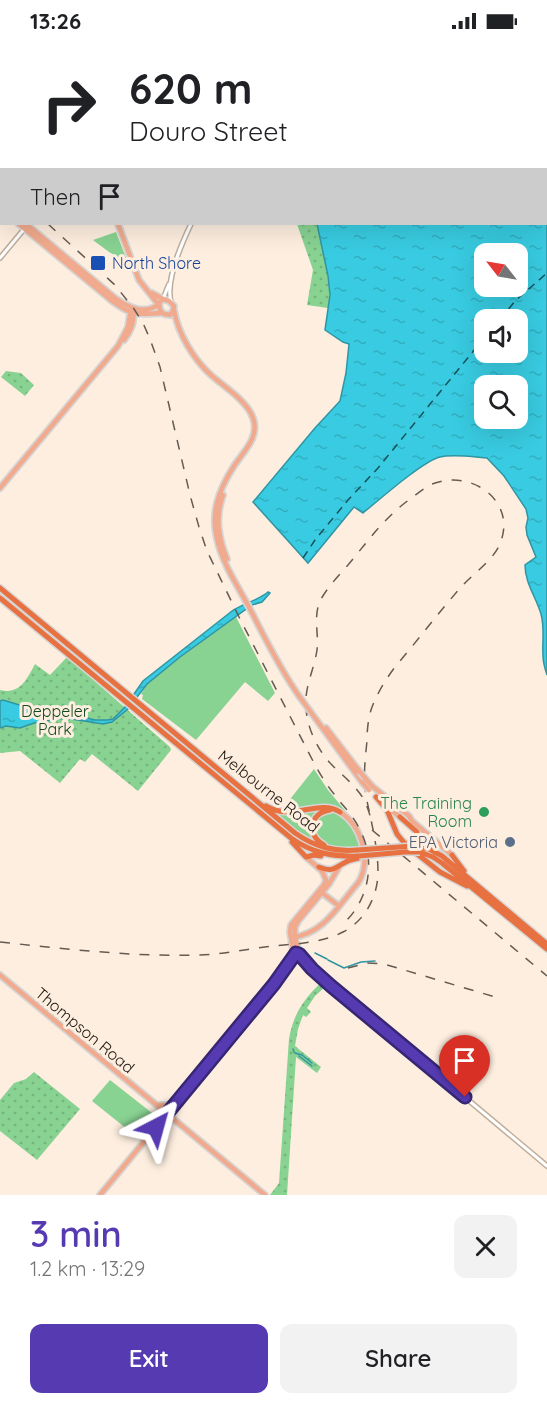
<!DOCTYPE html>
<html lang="en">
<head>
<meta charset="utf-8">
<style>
	:root { --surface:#fff; --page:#f2f2f2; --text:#202124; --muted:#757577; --accent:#553ab1 }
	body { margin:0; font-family:Quicksand,sans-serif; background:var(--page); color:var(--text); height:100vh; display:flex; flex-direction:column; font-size:22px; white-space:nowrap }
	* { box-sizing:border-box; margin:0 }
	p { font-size:20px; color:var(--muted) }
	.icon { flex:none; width:33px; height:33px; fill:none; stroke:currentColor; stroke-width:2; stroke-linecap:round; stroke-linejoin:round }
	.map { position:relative; height:1153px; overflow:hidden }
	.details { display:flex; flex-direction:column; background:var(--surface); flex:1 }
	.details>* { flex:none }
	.guide { position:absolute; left:0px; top:0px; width:548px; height:183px; box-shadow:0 6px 24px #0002; background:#fff; color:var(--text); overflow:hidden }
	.needle { width:39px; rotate:301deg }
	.controls { position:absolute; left:474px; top:201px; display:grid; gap:12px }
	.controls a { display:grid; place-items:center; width:54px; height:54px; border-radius:12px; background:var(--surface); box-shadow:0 6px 24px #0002; font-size:30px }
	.pin { position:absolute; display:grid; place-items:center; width:51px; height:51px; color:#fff; margin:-62px -26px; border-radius:50% 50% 50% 0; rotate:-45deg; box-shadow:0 0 6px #0007 }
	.pin .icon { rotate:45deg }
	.me { position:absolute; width:66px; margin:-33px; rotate:39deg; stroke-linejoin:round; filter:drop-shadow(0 0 4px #0008) }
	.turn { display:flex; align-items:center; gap:21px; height:126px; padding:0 30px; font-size:27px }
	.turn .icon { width:78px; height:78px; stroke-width:2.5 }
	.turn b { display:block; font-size:42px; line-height:51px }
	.then { display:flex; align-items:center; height:57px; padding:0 30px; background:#0003; gap:12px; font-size:22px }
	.round { display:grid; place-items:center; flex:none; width:63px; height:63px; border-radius:12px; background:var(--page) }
	.head { display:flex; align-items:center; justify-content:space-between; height:102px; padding:0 30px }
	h1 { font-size:36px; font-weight:600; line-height:45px; color:var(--accent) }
	.action { display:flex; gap:12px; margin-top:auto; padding:12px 30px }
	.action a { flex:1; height:69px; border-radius:12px; background:var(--accent); color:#fff; font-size:24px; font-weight:600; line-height:69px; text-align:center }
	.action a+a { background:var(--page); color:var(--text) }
	.status { display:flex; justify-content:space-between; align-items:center; height:42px; padding:0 30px; background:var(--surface); direction:ltr }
	.status svg { height:16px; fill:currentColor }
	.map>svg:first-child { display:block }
</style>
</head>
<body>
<div class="status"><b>13:26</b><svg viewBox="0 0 49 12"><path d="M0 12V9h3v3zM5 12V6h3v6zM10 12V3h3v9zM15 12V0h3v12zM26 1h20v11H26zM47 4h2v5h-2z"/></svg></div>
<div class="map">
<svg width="547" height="1153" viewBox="0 0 547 1153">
	<defs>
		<pattern id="park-dots" width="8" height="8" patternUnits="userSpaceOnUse" patternTransform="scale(1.5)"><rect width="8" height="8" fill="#88d292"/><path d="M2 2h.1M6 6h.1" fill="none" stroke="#75b47d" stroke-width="1.8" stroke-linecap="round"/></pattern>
		<pattern id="water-ripples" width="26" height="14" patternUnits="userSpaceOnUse" patternTransform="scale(1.5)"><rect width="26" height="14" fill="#38cbe1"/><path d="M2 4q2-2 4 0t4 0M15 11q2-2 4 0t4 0" fill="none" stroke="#31aec0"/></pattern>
	</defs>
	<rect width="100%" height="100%" fill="#fdeedf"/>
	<path fill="#88d292" d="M116 190 128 221 109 210 93 198Z
		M236 575 275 651 268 659 245 640 196 698 142 657 143 653 141 652 147 642 180 615Z
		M53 593 217 729 234 746 79 618 55 596Z
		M314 727 328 748 348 772 347 777 357 791 359 805C315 807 303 796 271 768L272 762 283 766Z
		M110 1038 152 1071V1076L137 1095 92 1059Z"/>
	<path fill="url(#park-dots)" d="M297 182H317C321 209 333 238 328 266L307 263 313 228Z
		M6 329 21 331 34 343 25 354 1 335Z
		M67 615 170 705 171 708 138 749 92 712 85 720 80 717 60 741 20 709 0 711V648C20 653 27 637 35 622L50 633Z
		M322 940 326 944 315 954 307 966 311 970 306 975 303 973 298 987 295 1004 321 1025 317 1031 296 1015 287 1153H270L279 1141 289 997C293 973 304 956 322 940Z
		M34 1030 80 1067 37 1118 0 1089V1058L14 1041 26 1037Z"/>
	<path fill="url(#water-ripples)" stroke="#3095a2" stroke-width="1.5" fill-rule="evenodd" d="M367 0H547V633C545 627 543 620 543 614 542 601 545 586 541 572 536 555 525 541 525 523L536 515 527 493 526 485 528 476 526 467 504 434 487 416C474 415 453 412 440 415 423 419 379 458 363 471L354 465 308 521 253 460 315 386 340 359 346 331 349 302 343 300 325 288 330 253 328 234 317 182H546V2L367 1ZM484 212H518V244H484ZM484 278H518V310H484ZM484 344H518V376H484Z
		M268 550 270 551 262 560 252 563 180 615 147 642 128 667 112 680 103 682 65 676 34 681 20 686 6 684 0 686V659L3 658 33 667 71 672 95 678H107L113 677 125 665 143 639 232 569C244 561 257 559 268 550Z"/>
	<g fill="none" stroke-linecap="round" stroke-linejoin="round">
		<path stroke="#3095a2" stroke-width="1.5" d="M315 911 327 917
			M328 918 344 926 361 920 375 919
			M293 1007 294 1010
			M295 1011 302 1013 312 1021
			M299 1014 312 1024"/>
		<path stroke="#16525b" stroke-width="1.5" stroke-dasharray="8 6" stroke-linecap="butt" d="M500 278 515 259 547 231
			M303 516 315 498 348 458 378 426 484 296"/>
		<g stroke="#bfae9c" stroke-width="6">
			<path id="minor" d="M343 2 344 0
				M0 216 25 186
				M163 257 169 242
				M171 260C165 238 182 201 191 182
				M298 918 312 927 547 1124"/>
		</g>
		<g stroke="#d6d5d4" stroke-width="8">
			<path id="major" d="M149 0 150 2
				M153 0V2
				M0 160 2 161
				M0 165 2 167
				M19 182 112 259C134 275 136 272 162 271
				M26 182 115 256C128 265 143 273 158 263
				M118 182 139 238 158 262
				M152 251 163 257
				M163 257 169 259 174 264 173 269 170 273 164 272 160 268 159 261Z
				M174 268C178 292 194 318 212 334 225 345 248 360 253 376 260 395 244 409 234 424 227 435 220 448 217 461 214 473 214 485 217 497 223 523 238 544 250 567 265 596 280 627 299 654
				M124 298C130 290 135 280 133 270
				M0 446 118 304 128 285 131 266
				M223 453C215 475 218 495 227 517
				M310 669 362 740
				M326 686 360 730
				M372 744 409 774 412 779 452 813
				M384 762 401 776
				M321 850 339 864
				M291 896C325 891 337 865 358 841 372 819 362 784 340 770
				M294 915a3 3 0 1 1 6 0a3 3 0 1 1-6 0Z
				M294 913 290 890 291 883 324 843 326 838 322 829 306 815
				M299 913 295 894V885L299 878 329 842 339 825
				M0 933 265 1153
				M158 1063H167L176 1060
				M100 1153 274 942 291 920 294 914"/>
		</g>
		<g stroke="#d6d5d4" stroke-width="8">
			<path id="highway" d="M0 546 295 791C315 805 334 810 358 808
				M0 556 291 796C312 811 333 815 359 814
				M376 755 387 768 397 792 406 803 440 830 467 844
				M266 764C293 780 319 756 340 770
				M400 775 417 790 416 797 409 800
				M292 800 306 815 314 813 321 814
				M324 803C306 793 309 771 330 768
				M413 804 429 807 442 814 547 902
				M420 810 433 815 442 821 547 907
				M452 813 464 829
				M319 825C332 830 333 827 344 821 348 818 354 817 359 816"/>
		</g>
		<use href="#minor" stroke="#fff" stroke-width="3"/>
		<use href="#major" stroke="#f1aa8d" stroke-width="4.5"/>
		<use href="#highway" stroke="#e77141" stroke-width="5"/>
		<path stroke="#645b52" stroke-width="1.5" stroke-dasharray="10 10" stroke-linecap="butt" d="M0 128 2 130
			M48 182 115 243 134 267 143 281 150 297 160 325 190 453 199 485 207 509 239 575 314 721C320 732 326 742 334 752 342 763 353 773 359 786 376 817 370 856 345 880
			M372 788 547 934
			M0 900C66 907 133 915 200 913 224 912 248 907 272 904 295 902 322 901 343 890 365 879 378 854 378 830 378 805 371 779 366 754 363 736 365 718 367 699 367 689 368 678 371 668 376 653 386 637 395 625 418 598 439 570 462 544 474 531 491 520 499 504 519 461 473 426 432 442 424 446 417 452 410 457 384 476 368 499 348 523 338 534 327 546 320 559 313 576 319 591 317 608 314 628 304 646 306 666 307 686 318 709 332 723 343 734 355 743 363 756 367 763 369 770 371 777
			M348 926 367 921 384 922 502 957"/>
		<g stroke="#d6d5d4" stroke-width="8" stroke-linecap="butt">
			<path id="major-bridge" d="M299 654 310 669
				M360 730 372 744
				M362 740 369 748"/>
		</g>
		<g stroke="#d6d5d4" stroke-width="8" stroke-linecap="butt">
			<path id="highway-bridge" d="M358 808 413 804
				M359 814 405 810H420"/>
		</g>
		<use href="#major-bridge" stroke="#f1aa8d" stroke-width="4.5"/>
		<use href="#highway-bridge" stroke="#e77141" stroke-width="5"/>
	</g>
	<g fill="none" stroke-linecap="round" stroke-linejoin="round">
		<g stroke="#372673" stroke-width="15">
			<path id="route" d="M156 1085 274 942 296 911 299 912 312 927 331 944 465 1055"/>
		</g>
		<use href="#route" stroke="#553ab1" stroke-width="10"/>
	</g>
	<rect fill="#1a4fb4" stroke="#fdeedf" stroke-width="2" x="90" y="213" width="16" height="16" rx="3"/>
	<circle fill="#2e9e5b" stroke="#fdeedf" stroke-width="2" cx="484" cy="770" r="6"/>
	<circle fill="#5c6f8a" stroke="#fdeedf" stroke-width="2" cx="510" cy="800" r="6"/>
	<g text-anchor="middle" stroke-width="6" stroke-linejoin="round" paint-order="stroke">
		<g font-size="16" fill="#164399" stroke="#fdeedf" text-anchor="start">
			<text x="112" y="227">North Shore</text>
		</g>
		<g font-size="16" fill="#134a1f" stroke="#fdeedf">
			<text x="55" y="675">Deppeler<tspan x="55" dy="18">Park</tspan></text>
		</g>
		<g font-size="16" fill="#1d1710" stroke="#fdeedf">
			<text transform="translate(269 749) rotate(38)" y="6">Melbourne Road</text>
			<text transform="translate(85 988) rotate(40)" y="6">Thompson Road</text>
		</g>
		<g font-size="16" fill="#27864d" stroke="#fdeedf" text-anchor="end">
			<text x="472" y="767">The Training<tspan x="472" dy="18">Room</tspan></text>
		</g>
		<g font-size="16" fill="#4e5e75" stroke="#fdeedf" text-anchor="end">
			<text x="498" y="806">EPA Victoria</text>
		</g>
	</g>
</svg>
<div class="controls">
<a><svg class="needle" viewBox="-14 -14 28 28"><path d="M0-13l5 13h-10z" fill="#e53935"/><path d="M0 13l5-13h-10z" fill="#757577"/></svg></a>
<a><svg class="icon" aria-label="sound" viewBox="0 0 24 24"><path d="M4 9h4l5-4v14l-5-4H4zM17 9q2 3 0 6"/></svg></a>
<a><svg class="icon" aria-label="search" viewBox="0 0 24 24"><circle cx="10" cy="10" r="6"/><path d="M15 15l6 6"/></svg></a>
</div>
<div class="pin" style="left:465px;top:1055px;background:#d93025"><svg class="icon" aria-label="arrive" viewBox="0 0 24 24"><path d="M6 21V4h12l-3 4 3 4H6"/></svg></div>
<svg class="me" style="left:156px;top:1085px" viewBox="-20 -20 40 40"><path d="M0-17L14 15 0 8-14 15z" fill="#553ab1" stroke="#fff" stroke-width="4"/></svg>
<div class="guide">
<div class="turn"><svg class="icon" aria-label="right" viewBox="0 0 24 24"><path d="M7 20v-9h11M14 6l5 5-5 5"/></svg><div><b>620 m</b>Douro Street</div></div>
<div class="then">Then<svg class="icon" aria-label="arrive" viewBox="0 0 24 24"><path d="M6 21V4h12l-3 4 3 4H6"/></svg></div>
</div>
</div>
<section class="details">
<div class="head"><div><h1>3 min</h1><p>1.2 km · 13:29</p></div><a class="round"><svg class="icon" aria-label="close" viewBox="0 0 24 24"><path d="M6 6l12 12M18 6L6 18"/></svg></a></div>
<div class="action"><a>Exit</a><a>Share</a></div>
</section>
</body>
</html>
